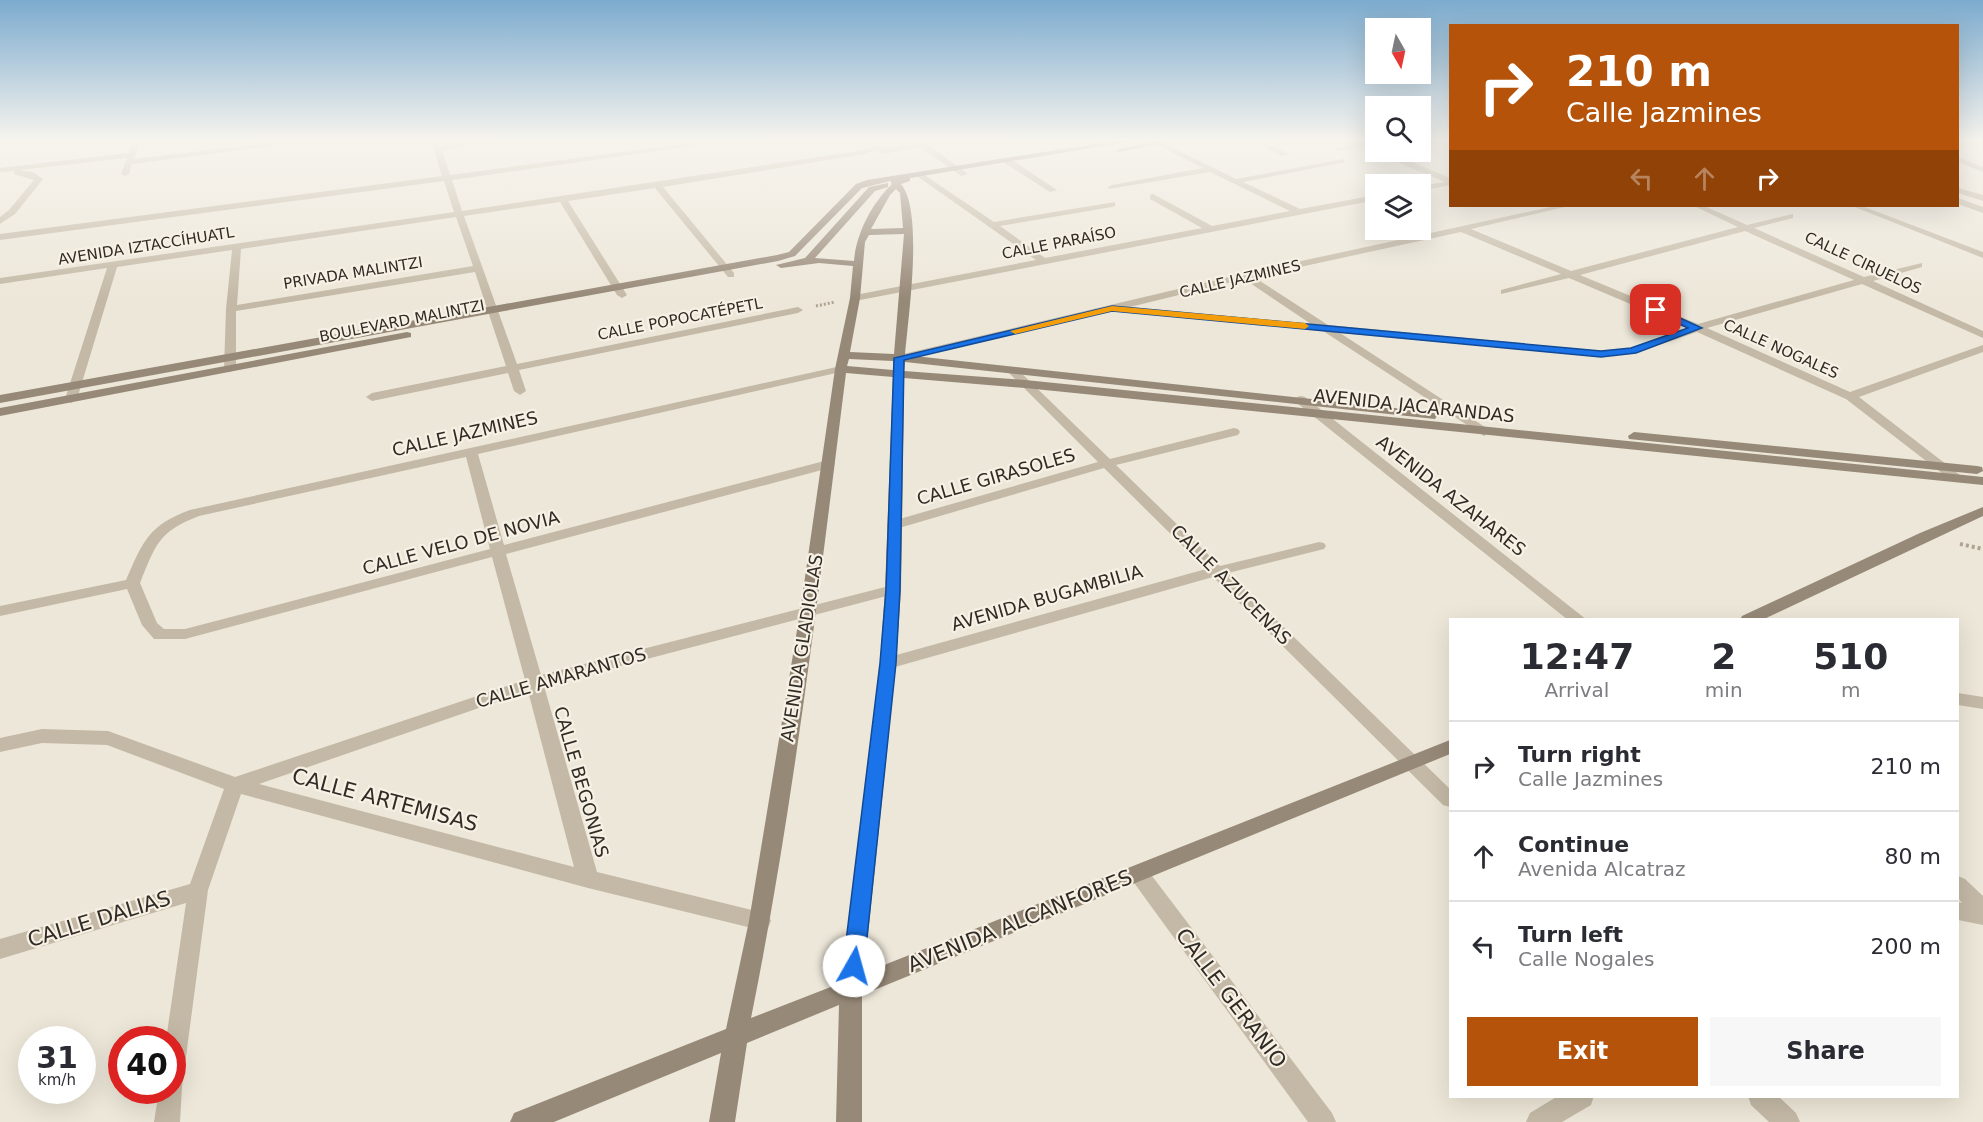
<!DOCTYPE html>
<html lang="en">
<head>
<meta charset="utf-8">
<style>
	:root { --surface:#fff; --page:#f7f7f7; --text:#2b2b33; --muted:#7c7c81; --line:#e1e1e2; --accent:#b45309 }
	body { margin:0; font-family:"DejaVu Sans",sans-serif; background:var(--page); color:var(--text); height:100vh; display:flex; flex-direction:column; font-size:22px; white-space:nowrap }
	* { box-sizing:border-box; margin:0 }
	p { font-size:20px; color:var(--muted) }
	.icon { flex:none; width:33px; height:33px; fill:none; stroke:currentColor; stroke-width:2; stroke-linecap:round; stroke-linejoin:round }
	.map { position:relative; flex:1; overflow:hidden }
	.details { position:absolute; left:1449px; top:618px; width:510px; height:480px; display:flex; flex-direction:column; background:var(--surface); border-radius:0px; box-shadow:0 6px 24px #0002 }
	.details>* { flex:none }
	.hud { position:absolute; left:1449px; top:24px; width:510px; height:183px; border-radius:0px; box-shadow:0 6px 24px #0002; background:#b45309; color:#fff; overflow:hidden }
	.needle { width:39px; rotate:171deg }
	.fabs { position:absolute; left:1365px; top:18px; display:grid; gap:12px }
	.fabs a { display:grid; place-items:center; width:66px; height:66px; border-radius:0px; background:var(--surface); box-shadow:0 6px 24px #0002; font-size:30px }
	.speed { position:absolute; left:18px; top:1026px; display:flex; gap:12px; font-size:30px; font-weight:700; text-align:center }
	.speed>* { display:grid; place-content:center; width:78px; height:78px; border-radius:50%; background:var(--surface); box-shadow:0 6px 24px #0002; line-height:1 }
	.speed small { font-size:15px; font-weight:400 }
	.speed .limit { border:9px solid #d22; background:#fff; color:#111 }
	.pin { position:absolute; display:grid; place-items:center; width:51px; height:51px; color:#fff; margin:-26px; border-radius:12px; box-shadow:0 3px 9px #0006 }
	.me { position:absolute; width:66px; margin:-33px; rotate:7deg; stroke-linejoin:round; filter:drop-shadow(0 0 4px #0008) }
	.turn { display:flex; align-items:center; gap:21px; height:126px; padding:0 18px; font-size:27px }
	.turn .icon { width:78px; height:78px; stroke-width:2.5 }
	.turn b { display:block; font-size:42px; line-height:51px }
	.lanes { display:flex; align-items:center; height:57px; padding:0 18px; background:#0003; justify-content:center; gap:30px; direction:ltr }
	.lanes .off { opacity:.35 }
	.eta { display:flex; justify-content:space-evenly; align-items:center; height:102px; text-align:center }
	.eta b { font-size:36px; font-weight:800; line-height:42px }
	.button { display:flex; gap:12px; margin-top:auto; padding:12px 18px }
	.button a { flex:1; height:69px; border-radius:0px; background:var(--accent); color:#fff; font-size:24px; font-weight:800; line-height:69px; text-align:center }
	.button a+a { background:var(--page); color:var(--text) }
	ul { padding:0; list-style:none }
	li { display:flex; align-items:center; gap:18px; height:90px; padding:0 18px; border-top:2px solid var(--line) }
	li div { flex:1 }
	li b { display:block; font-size:22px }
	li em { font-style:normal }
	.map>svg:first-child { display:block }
</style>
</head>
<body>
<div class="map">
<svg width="1983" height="1122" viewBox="0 0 1983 1122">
	<rect width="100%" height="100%" fill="#ede7d9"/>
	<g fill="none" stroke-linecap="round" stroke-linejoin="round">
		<path stroke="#afa391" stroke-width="3" stroke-dasharray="2 2" stroke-linecap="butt" d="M816 306 835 302"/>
		<path stroke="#afa391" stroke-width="4" stroke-dasharray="3 3" stroke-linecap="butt" d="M1960 544 1983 549"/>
		<path fill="#c4b9a6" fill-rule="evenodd" d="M133 141H141L134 159 284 141H309L132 164 129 174 125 176 121 174 127 158 20 170 33 172 43 179 15 214 0 224V217L9 210 34 180 14 174V171L0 172V168L129 153Z
			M431 141H439L440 146 473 141H494L442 151 450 175 705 141H728L452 180 462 211 864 150 876 146 895 147 915 143 914 141H941L928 145 968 174 961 176 920 147 883 154 877 150 865 154 663 187 734 273V277H728L655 188 568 201 627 295 622 298 617 295 560 202 464 216 517 364 798 307 803 310 798 313 519 370 526 391 520 395 514 391 508 373 372 401 366 397 372 393 506 366 475 272 236 311V369L230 372 224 369 226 309 232 250 117 267 77 399 71 403 65 399 107 268 0 284V278L454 212 444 181 0 240V234L442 176ZM456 217 473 266 237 305 241 249Z
			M1149 141H1159L1236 179 1344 159V163H1341L1243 182 1300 209 1376 195V200L855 301 850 298 855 295 1036 260 917 176 916 174 920 172 994 222 1115 202V206L1112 207 1000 226 1045 258 1202 228 1150 199V195L1153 194 1212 226 1290 211 1210 172 1109 189 1108 187 1112 185 1203 168Z
			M1252 141H1262L1289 154 1282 156Z
			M1367 141H1376V144L1338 151 1334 149Z
			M1958 157 1983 167V172L1958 162Z
			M1006 158H1009L1057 190 1050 192 1003 162 1002 160Z
			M1399 159H1405L1450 178V185L1420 191V186L1445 182 1399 163Z
			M1958 188 1983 195V201L1958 193Z
			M1958 198 1983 207V213L1958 204Z
			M1555 206H1569L1471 229 1571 271 1738 227 1694 206H1704L1747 225 1793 214V218L1754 228 1864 277 1922 263V267L1873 281 1983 331V338L1862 284 1707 328 1850 392 1983 345V352L1859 397 1964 478 1957 482 1952 481 1846 399 1697 332 1636 353 1601 357 1340 333 1488 429 1490 432 1484 436 1323 331 1111 311 899 361 893 358 899 355 1246 273ZM1745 231 1854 280 1698 324 1580 275ZM1461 232 1561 274 1501 290V294L1569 278 1687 328 1630 348 1601 351 1328 325 1254 277ZM1244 279 1311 324 1130 307Z
			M1852 206H1862L1983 252V258Z
			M841 366 847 369 845 371 478 454 504 545 828 460 835 464 833 467 506 554 541 675 893 585 898 587 901 590 898 593 544 686 597 872 760 912 768 914 771 921 768 928 760 930 588 888 241 794 208 890 182 1087 180 1122H154L159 1090H172V1040H166L186 903 0 959V939L190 884 224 789 107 745 42 743 0 752V738L42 729 108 731 235 777 525 680 492 557 185 639H154L142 625 127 589 0 616V606L126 580C143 541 149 525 190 510ZM466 457 490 549 185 629H164L157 623 140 583C156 544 158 532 199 516ZM528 691 574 867 259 784Z
			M1012 367 1016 368 1110 459 1234 428 1238 429 1240 432 1238 435 1116 465 1220 566 1319 542 1324 543 1326 546 1324 549 1228 573 1450 789V807L1443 805 1213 577 888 669 882 667 880 663 882 659 1206 569 1104 468 899 528H889L887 525 889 522 1098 462 1008 372V368Z
			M1301 396 1305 397 1587 620H1568L1297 403V397Z
			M1958 693 1983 697V709L1958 705Z
			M1139 865 1146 868 1332 1113 1336 1122H1308L1132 880 1129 874 1132 868Z
			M1958 876 1965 879 1983 896V925L1958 920V902L1962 903 1958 898Z
			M1558 1096H1594L1591 1105 1562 1122H1526L1530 1113Z
			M1748 1096H1778L1796 1113 1800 1122H1769L1751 1105Z"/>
		<path fill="#978978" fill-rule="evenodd" d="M1113 141H1133L910 178V181L901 184C924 211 908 318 905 355L1431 412 1435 413 1437 416 1435 419 905 362 904 371 1025 380 1983 477V485L1025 388 904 378 901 590 896 663 864 973 1450 740V754L862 995V1122H836L839 1005 747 1043 735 1122H709L721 1053 554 1122H510L514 1113 726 1029 749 921 800 612 835 369 850 298 853 266 819 263 781 268 776 265 805 258 869 187 888 183V187L875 191 815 258 854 261C856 234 872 203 892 184L890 181 862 188 795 256 778 261 0 403V395L777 255 789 252 856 184 867 180ZM896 189 900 193 903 228 871 229 890 195ZM904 234 894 354 850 352 860 298 865 242 869 235ZM849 359 893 361V370L847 366ZM846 373 893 377 885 590 880 663 841 983 751 1018C794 805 819 588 846 373Z
			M1157 141H1175L1119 152 1115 150Z
			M407 332 411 333V337L0 416V408Z
			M1634 432 1977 466 1982 467 1983 471 1977 474 1629 439 1628 436Z
			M1983 507V516L1762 620H1740L1742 616 1920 533Z"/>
	</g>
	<linearGradient id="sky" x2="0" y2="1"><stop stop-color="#7cabce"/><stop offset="0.47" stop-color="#f7f4ee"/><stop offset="1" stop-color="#f7f4ee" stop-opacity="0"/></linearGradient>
	<rect width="1983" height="298" fill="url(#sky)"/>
	<path fill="#1a73e8" stroke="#114b97" stroke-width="1.5" d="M1112 306 1601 351 1631 348 1688 328 1652 312V308L1656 307 1702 328 1636 353 1601 357 1112 311 904 360 900 590 896 663 864 966 861 973 854 975 846 973 843 966 880 663 886 590 894 358Z"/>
	<path fill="#f59e0b" d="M1112 306 1305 323 1309 326 1305 329 1112 311 1015 334 1010 331Z"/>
	<g text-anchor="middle" stroke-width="4.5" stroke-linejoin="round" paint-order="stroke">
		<g font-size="15" fill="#312b26" stroke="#f6f1e4">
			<text transform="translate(1059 243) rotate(-11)" y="5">CALLE PARAÍSO</text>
			<text transform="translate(146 246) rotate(-9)" y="5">AVENIDA IZTACCÍHUATL</text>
			<text transform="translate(1863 263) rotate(25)" y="5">CALLE CIRUELOS</text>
			<text transform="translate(353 273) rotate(-9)" y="5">PRIVADA MALINTZI</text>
			<text transform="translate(1240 279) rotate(-13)" y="5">CALLE JAZMINES</text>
			<text transform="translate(680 319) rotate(-11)" y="5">CALLE POPOCATÉPETL</text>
			<text transform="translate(402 321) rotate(-11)" y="5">BOULEVARD MALINTZI</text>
			<text transform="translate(1781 349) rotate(24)" y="5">CALLE NOGALES</text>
		</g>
		<g font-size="18" fill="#312b26" stroke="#f6f1e4">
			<text transform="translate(1414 406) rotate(6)" y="6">AVENIDA JACARANDAS</text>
			<text transform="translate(465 434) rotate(-13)" y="6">CALLE JAZMINES</text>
			<text transform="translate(996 477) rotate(-16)" y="6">CALLE GIRASOLES</text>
			<text transform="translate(1451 496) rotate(38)" y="6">AVENIDA AZAHARES</text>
			<text transform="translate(461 543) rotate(-15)" y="6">CALLE VELO DE NOVIA</text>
			<text transform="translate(1231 585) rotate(45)" y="6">CALLE AZUCENAS</text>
			<text transform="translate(1047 598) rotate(-16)" y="6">AVENIDA BUGAMBILIA</text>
			<text transform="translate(802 648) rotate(-81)" y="6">AVENIDA GLADIOLAS</text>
			<text transform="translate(561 678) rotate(-16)" y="6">CALLE AMARANTOS</text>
			<text transform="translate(581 782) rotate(74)" y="6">CALLE BEGONIAS</text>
		</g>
		<g font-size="21" fill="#312b26" stroke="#f6f1e4">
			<text transform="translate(385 800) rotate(15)" y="7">CALLE ARTEMISAS</text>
			<text transform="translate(99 919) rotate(-17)" y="7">CALLE DALIAS</text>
			<text transform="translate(1020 921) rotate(-22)" y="7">AVENIDA ALCANFORES</text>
			<text transform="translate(1231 998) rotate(53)" y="7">CALLE GERANIO</text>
		</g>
	</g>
</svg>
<div class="fabs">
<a><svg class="needle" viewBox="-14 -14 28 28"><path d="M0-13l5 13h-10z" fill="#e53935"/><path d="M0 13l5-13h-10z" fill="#7c7c81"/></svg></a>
<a><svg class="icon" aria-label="search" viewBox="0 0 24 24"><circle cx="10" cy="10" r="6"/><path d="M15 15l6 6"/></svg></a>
<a><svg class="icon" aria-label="layers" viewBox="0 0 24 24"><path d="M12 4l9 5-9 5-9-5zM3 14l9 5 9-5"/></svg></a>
</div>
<div class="speed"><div>31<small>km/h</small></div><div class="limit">40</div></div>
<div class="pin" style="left:1656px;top:310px;background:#d93025"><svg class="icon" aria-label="arrive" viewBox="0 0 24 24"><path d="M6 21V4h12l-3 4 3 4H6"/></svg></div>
<svg class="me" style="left:854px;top:966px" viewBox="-20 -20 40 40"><circle r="19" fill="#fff"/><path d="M0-13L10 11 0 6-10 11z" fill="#1a73e8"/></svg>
<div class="hud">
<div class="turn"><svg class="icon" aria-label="right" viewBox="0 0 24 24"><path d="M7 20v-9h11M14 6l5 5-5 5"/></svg><div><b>210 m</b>Calle Jazmines</div></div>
<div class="lanes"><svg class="icon off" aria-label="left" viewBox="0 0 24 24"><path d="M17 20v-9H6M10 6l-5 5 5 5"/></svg><svg class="icon off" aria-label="ahead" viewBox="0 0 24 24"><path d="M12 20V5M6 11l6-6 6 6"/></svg><svg class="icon" aria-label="right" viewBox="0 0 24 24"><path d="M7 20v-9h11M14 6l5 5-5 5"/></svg></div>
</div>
<section class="details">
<div class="eta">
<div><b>12:47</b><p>Arrival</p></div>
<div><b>2</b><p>min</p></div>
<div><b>510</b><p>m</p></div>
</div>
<ul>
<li><svg class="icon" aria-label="right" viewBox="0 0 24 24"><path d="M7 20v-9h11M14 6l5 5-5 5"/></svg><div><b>Turn right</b><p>Calle Jazmines</p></div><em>210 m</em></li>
<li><svg class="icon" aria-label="ahead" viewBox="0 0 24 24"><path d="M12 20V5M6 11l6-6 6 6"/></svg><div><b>Continue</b><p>Avenida Alcatraz</p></div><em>80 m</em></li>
<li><svg class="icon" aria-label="left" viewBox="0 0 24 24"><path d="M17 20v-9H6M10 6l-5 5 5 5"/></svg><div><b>Turn left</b><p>Calle Nogales</p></div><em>200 m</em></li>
</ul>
<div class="button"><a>Exit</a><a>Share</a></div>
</section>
</div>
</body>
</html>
